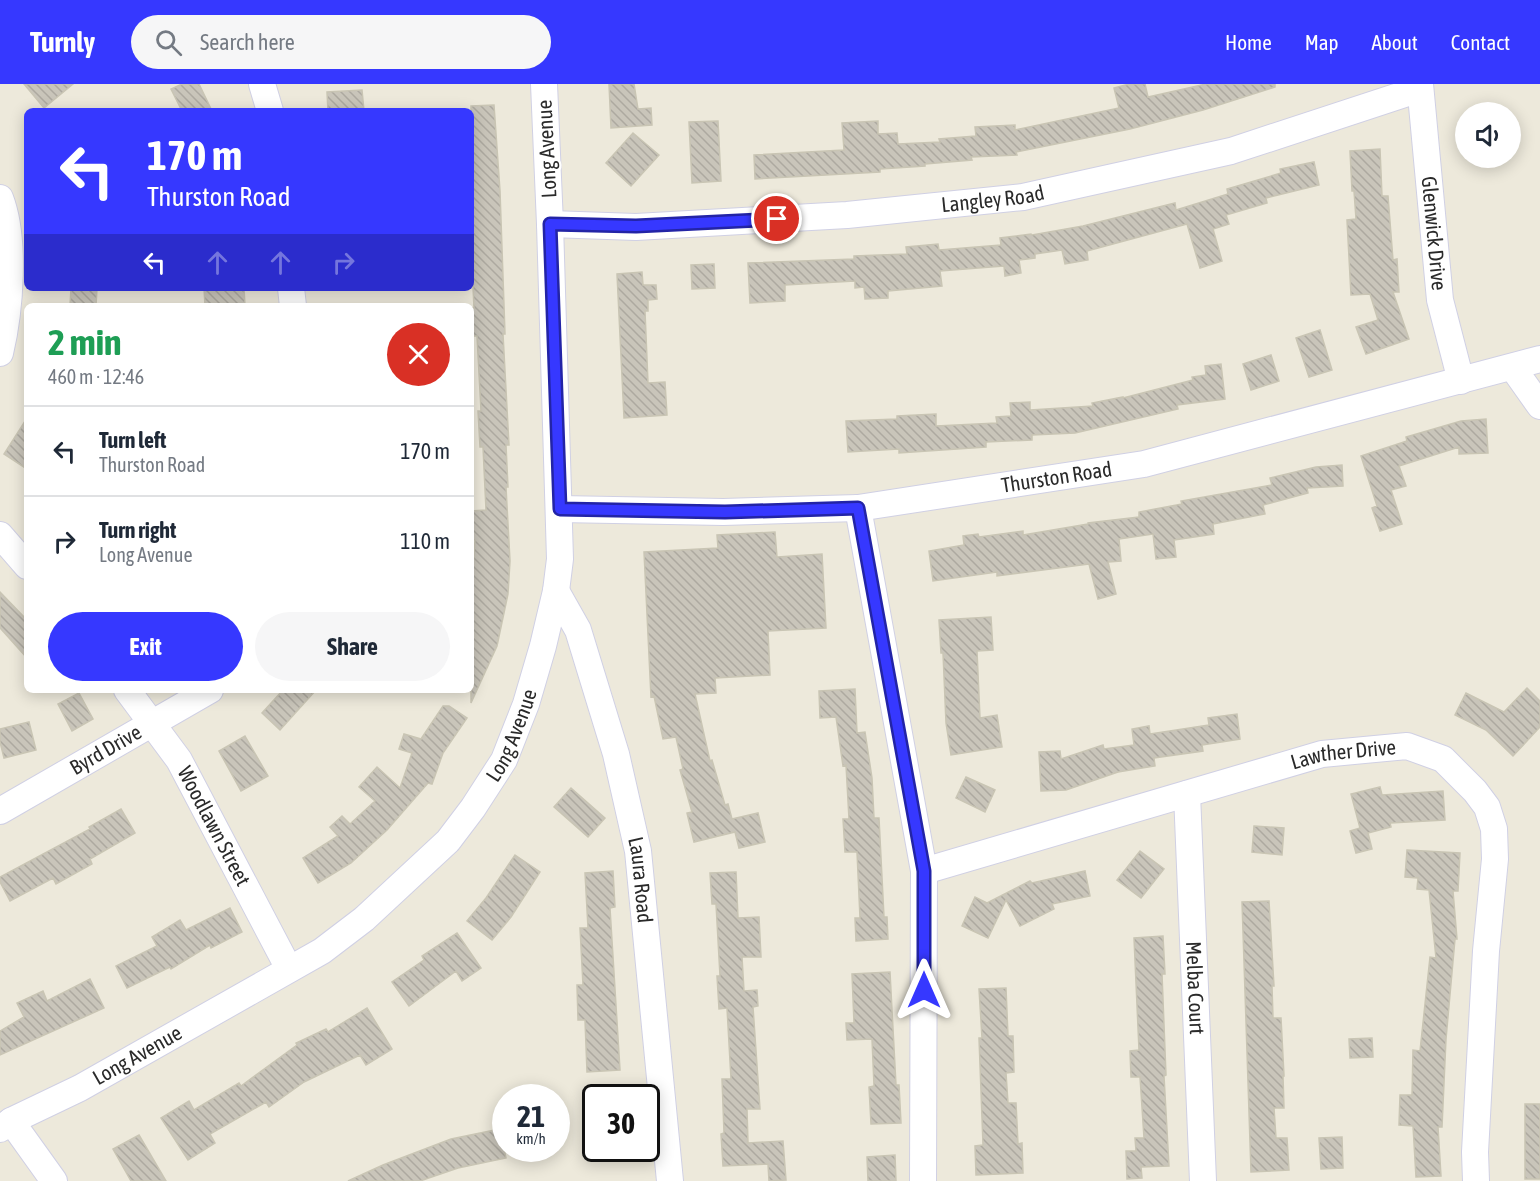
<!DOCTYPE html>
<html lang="en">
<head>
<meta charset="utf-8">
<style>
	:root { --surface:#fff; --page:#f6f6f7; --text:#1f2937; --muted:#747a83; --line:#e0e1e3; --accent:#3638ff }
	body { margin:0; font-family:"Asap Condensed",sans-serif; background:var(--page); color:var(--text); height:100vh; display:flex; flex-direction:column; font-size:22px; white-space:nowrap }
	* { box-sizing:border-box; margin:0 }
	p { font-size:20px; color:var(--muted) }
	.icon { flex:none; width:33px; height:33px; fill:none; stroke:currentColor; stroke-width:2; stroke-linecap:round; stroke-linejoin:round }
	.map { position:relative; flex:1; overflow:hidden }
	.drawer { position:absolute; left:24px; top:219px; width:450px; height:390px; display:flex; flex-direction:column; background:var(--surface); border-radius:9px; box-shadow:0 3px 15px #0003 }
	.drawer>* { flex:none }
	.hud { position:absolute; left:24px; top:24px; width:450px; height:183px; border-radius:9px; box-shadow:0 3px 15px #0003; background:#3638ff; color:#fff; overflow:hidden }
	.fabs { position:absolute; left:1455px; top:18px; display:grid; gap:12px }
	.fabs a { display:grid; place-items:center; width:66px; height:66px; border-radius:50%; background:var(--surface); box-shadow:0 3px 15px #0003; font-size:30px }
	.speed { position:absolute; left:492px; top:1000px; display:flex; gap:12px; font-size:30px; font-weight:700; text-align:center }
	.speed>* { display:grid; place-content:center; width:78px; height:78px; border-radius:50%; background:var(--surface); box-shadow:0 3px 15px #0003; line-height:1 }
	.speed small { font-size:15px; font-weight:400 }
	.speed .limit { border:3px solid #111; border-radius:9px; background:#fff; color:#111 }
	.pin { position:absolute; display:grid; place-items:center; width:51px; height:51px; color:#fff; margin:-26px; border:3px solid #fff; border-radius:50%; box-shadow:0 2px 6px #0007 }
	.me { position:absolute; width:66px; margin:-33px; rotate:0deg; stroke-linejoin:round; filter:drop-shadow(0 0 4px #0008) }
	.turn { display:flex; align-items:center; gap:21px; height:126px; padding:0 24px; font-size:27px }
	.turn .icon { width:78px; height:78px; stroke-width:2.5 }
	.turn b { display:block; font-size:42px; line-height:51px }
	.lanes { display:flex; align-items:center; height:57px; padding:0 24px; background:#0003; justify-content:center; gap:30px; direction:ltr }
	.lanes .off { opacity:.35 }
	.round { display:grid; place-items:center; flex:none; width:63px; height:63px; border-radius:32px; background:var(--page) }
	.overview { display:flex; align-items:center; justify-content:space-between; height:102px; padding:0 24px }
	h1 { font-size:36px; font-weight:700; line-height:45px; color:#1e9e55 }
	.button { display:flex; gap:12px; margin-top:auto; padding:12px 24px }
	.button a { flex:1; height:69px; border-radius:36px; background:var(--accent); color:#fff; font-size:24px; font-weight:700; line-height:69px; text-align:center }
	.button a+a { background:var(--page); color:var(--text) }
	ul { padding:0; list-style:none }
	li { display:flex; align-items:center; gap:18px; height:90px; padding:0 24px; border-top:2px solid var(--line) }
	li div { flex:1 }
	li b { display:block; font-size:22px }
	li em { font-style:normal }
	header { display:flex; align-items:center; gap:36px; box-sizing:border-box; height:84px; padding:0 30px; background:var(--accent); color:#fff }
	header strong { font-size:28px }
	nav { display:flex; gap:33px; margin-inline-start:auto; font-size:21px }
	.search { width:420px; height:54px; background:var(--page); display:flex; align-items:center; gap:15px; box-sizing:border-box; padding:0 21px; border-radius:33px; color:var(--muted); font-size:22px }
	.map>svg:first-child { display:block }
</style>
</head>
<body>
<header>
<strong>Turnly</strong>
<div class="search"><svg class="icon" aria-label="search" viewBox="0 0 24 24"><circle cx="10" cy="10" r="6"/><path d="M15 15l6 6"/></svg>Search here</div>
<nav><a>Home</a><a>Map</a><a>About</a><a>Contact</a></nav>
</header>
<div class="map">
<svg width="1540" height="1097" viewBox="0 0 1540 1097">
	<defs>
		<pattern id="building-back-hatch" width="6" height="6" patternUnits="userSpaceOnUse" patternTransform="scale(1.5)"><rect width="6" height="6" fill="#c9c5ba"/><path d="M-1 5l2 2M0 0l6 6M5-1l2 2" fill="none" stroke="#ada9a0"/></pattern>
	</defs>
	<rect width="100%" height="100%" fill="#ede9db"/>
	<path fill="url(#building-back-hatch)" stroke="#c9c5b4" stroke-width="1.5" d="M24 0H73L44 24Z
		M182 0H199L212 27H182L171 5Z
		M609 0H634L638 25 651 24 652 41 611 44Z
		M1129 0H1145L1148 13 1206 0H1275V3L1203 26 1130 45 1016 68 1017 71 971 73 972 76 925 80V82L880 85V88L755 95 754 71 844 66 842 39 878 37V50L897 49 898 60 940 58 939 55 976 52 975 43 1015 41V46L1119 24 1114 4Z
		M362 6 364 27H328L327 8Z
		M494 21 500 107 505 250H503L509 361H506L508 403H506L510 477 508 510 497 562 471 619V509L475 456H471V427L486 426 483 363H480L478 327H481L477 252H471V224H474L471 161V22Z
		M718 37 721 97 692 99 689 38Z
		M633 49 659 71 631 102 606 79Z
		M1380 65 1382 112H1388L1393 176 1397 175 1399 208H1393L1409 255 1366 270 1356 243 1378 236 1370 210 1351 211 1347 136 1356 135 1354 107H1352L1350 67Z
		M1314 78 1319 101 1266 114 1267 119 1226 131 1229 140 1213 145 1222 177 1200 184 1187 140 1087 167 1088 176 1065 180 1062 166 1035 170V174L1019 176 1021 189 1005 192 1004 182 940 187 942 202 888 207V214L865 215 864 203 855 204V197L785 201V217L750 219 748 179 854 175V172L907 170 906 163 938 160 939 166 1001 161 1000 154 1031 150 1032 151 1083 142 1175 119 1176 126 1228 110 1227 105 1281 89 1280 85Z
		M714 180 715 204 692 205 691 181Z
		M642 188 643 201H656L657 215 648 216V227H645L648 299 665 298 667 331 624 334 617 190Z
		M71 204H97L96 222H70Z
		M204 204H244L245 222H205Z
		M1320 246 1332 286 1309 293 1296 254Z
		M1271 271 1279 297 1251 306 1243 280Z
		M1221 280 1225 315 1177 321 1178 325 1075 349 1032 351V356L986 358V363L899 369V365L848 368 846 337 897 335V332L936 330V342L997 339 996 333 1011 332 1010 319 1030 318V326L1093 322 1092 319 1123 313V314L1193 296 1192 293 1206 291 1205 282Z
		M27 334V385L4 370Z
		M1486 335 1488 369 1459 370V363L1399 382 1406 402 1391 406 1402 440 1380 447 1372 424 1377 422 1361 372 1407 357 1406 353 1461 337Z
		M1342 381 1343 402 1307 404 1308 409 1263 421 1265 430 1213 440 1214 450 1174 456 1176 473 1156 475 1153 450 1119 455 1121 477 1108 478 1116 510 1098 515 1089 480 997 492V488L933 497 929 467 964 461 963 452 978 450 979 453 1023 447V451L1088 440V439L1139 433V428L1182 420 1181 417 1272 401 1270 394 1316 383Z
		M775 448 777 473 822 470 826 544 768 547 770 591 715 594 716 609 695 610 710 677 712 676 725 721 728 720 732 735 758 729 765 758 739 764 735 748 694 758 687 729 692 728 680 686 683 685 676 653 663 655 654 612 651 613 644 468 718 464 717 451Z
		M0 508 27 536V574L0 544Z
		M991 533 993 566 977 567 980 634 997 631 1002 663 951 671 946 639 943 569H941L939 536Z
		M1527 604 1540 617V643L1513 672 1486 646 1455 631 1466 609 1504 628Z
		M855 605 857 649 865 648 872 694 874 734H879L884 833H887L888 855 856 857 855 834H860L857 768H845L843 735H849L846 681 843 682 836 633 820 634 819 607Z
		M283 606H316L280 646 262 629Z
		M79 609 93 635 72 647 58 620Z
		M443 622H449L467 634 443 669 432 700 428 699 387 746 351 779 318 799 303 774 338 752 330 743 342 732 350 740 375 717 359 703 377 683 400 704 412 669 399 665 404 650 421 655Z
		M1237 630 1240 655 1202 661 1203 667 1154 674 1155 682 1118 688 1066 706 1041 707 1039 668 1060 667 1061 675 1103 661 1104 665 1134 661 1132 645 1149 642 1150 650 1209 641 1208 634Z
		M29 638 36 666 4 674 0 658V645Z
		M245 652 268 692 241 707 219 667Z
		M966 693 995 706 985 728 956 714Z
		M1380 703 1382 711 1443 707 1445 736 1390 739 1391 743 1368 749 1372 765 1356 769 1350 747 1360 744 1351 710Z
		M571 704 605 734 588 753 554 723Z
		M121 725 135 749 90 775 92 780 56 800 53 794 10 817 0 798V793L90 745 89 743Z
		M1254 742 1284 744 1282 771 1252 768Z
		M1407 766 1460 769 1458 807H1453L1457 855H1455L1446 955 1442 1043H1438L1441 1092 1416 1093 1413 1042 1399 1041 1400 1011H1412L1413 966 1420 967 1430 873 1436 874 1429 806 1417 805 1418 794 1405 793Z
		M1140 767 1164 785 1141 814 1117 796Z
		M515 771 540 788 511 833 492 856 467 837 486 814Z
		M613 787 615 823 610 824 620 986 587 988 585 936H578L577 901H583L580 844H588L585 789Z
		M1085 787 1090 812 1052 820 1054 825 1020 842 1006 816 988 854 962 842 975 813 987 819 1030 797 1032 799Z
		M736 788 738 834 759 833 761 873H742L744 907 757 906 758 922 753 923 760 1025H747L748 1059 783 1057 786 1096 769 1097 768 1080 723 1082 721 1050 724 1049 722 995H731L727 924 719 925 717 892H720L716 820H712L710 789Z
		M1269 817 1274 902H1272L1273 934H1281L1284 992H1283L1284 1024H1274L1276 1054H1287L1289 1086 1251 1088 1242 818Z
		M230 824 242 848 211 864 210 861 171 885 170 883 127 904 116 882 157 862 152 853 180 836 186 846Z
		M457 849 481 884 462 897 456 887 409 922 392 898 424 876 422 872Z
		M1163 852 1165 890H1162L1166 991 1164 992 1169 1082 1141 1083 1142 1094 1127 1095 1126 1067H1136L1135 1054H1144L1140 993H1131L1130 967 1139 966 1134 854Z
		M890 888 896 1001H899L901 1039 871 1040 869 1003 874 1002 872 955 847 956 846 939H854L852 890Z
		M90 895 104 924 0 971V947L24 933 17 919 43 907 47 917Z
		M1006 904 1008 952H1013L1014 988 1006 989 1008 1019H1016L1018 1060 1022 1059 1023 1089 976 1091 975 1062 983 1061 979 954H982L979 905Z
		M367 924 392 965 366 981 360 971 304 998 269 1023 266 1018 210 1050 215 1059 188 1076 161 1034 189 1017 194 1026 239 999 241 1002 297 961 296 959 326 945 328 948Z
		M1372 954 1373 973 1350 974 1349 955Z
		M1525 1020H1540V1095H1525Z
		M500 1045 506 1074 458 1084 420 1097H348L383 1081 451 1055Z
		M139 1051 166 1097H131L113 1065Z
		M1342 1053 1343 1084 1321 1085 1319 1054Z
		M895 1071 896 1097H868L867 1073Z"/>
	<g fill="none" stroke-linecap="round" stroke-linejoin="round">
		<g stroke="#d0d0e4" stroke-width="28">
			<g id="minor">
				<path d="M262 0 270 27"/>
				<path id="s1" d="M1420 0 1440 216 1461 297"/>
				<path d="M0 114C16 155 10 227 0 269"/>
				<path id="s2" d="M550 140 636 143 847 131 1023 113 1231 67 1420 5"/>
				<path d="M291 204 293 222"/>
				<path d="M1513 284 1540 322"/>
				<path d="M858 424 924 787 923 1097"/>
				<path id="s3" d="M559 425 723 428 858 424 1144 380 1540 275"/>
				<path d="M0 451 27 482"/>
				<path id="s4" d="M556 507 578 546 616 670 638 767 670 1097"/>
				<path id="s5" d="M127 606 179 676 289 885"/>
				<path id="s6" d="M1187 710 1203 1097"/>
				<path id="s7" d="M0 727 210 606"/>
				<path id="s8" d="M924 787 1322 670 1407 662 1443 675 1475 707 1487 723 1494 745 1495 775 1486 867 1475 1068 1476 1097"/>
				<path d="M11 1037 54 1097"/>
				<path id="s9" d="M0 1045 11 1037 80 1004 322 867 364 835 448 757 473 724 504 676 526 620 543 562 556 507 560 475 550 140 544 0"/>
			</g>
		</g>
		<use href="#minor" stroke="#fff" stroke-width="26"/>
	</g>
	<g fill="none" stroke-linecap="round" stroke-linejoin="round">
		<g stroke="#2324a6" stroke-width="15">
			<path id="route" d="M777 135 636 142 550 140 560 425 725 428 858 424 924 787V906"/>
		</g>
		<use href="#route" stroke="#3638ff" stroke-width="10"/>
	</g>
	<g text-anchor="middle" stroke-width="4.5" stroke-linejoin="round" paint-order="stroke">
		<g font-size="21" fill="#2a2a2a" stroke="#fff">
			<text transform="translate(547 65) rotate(-93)" y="7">Long Avenue</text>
			<text dy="7" stroke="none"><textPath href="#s2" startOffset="444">Langley Road</textPath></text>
			<text dy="7" stroke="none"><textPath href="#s1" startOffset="150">Glenwick Drive</textPath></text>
			<text dy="7" stroke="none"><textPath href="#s3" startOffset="500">Thurston Road</textPath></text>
			<text dy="7" stroke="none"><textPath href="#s9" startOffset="660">Long Avenue</textPath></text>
			<text dy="7" stroke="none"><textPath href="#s7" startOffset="122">Byrd Drive</textPath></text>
			<text dy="7" stroke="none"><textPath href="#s8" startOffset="436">Lawther Drive</textPath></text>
			<text dy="7" stroke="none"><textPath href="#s5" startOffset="162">Woodlawn Street</textPath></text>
			<text dy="7" stroke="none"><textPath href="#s4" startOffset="303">Laura Road</textPath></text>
			<text dy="7" stroke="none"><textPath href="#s6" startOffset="194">Melba Court</textPath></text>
			<text dy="7" stroke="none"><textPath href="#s9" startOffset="156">Long Avenue</textPath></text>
		</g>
	</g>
</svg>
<div class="fabs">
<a><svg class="icon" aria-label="sound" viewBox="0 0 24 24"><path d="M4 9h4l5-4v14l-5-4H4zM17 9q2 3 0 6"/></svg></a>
</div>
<div class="speed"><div>21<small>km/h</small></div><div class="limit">30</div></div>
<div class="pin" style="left:777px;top:135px;background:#d93025"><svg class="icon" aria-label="arrive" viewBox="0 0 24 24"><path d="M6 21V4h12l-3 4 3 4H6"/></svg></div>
<svg class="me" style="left:924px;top:906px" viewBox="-20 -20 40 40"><path d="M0-17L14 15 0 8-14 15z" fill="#3638ff" stroke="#fff" stroke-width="4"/></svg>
<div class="hud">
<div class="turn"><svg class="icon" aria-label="left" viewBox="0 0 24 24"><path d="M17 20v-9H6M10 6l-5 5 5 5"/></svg><div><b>170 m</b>Thurston Road</div></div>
<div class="lanes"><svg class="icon" aria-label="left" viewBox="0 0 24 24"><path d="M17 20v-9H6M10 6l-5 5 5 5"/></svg><svg class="icon off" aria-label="ahead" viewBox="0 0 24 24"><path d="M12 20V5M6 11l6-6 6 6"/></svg><svg class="icon off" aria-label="ahead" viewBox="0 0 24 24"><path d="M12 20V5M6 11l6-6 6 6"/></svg><svg class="icon off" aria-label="right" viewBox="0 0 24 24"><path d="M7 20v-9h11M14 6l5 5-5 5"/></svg></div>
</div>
<section class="drawer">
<div class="overview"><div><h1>2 min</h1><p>460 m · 12:46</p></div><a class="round" style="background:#d93025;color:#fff"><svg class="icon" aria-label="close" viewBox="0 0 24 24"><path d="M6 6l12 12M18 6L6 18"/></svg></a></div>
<ul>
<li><svg class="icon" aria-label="left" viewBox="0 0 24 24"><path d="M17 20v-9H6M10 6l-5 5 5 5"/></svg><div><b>Turn left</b><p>Thurston Road</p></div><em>170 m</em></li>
<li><svg class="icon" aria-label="right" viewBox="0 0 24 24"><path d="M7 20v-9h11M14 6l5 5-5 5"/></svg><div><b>Turn right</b><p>Long Avenue</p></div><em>110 m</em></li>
</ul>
<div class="button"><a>Exit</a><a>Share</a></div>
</section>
</div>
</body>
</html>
